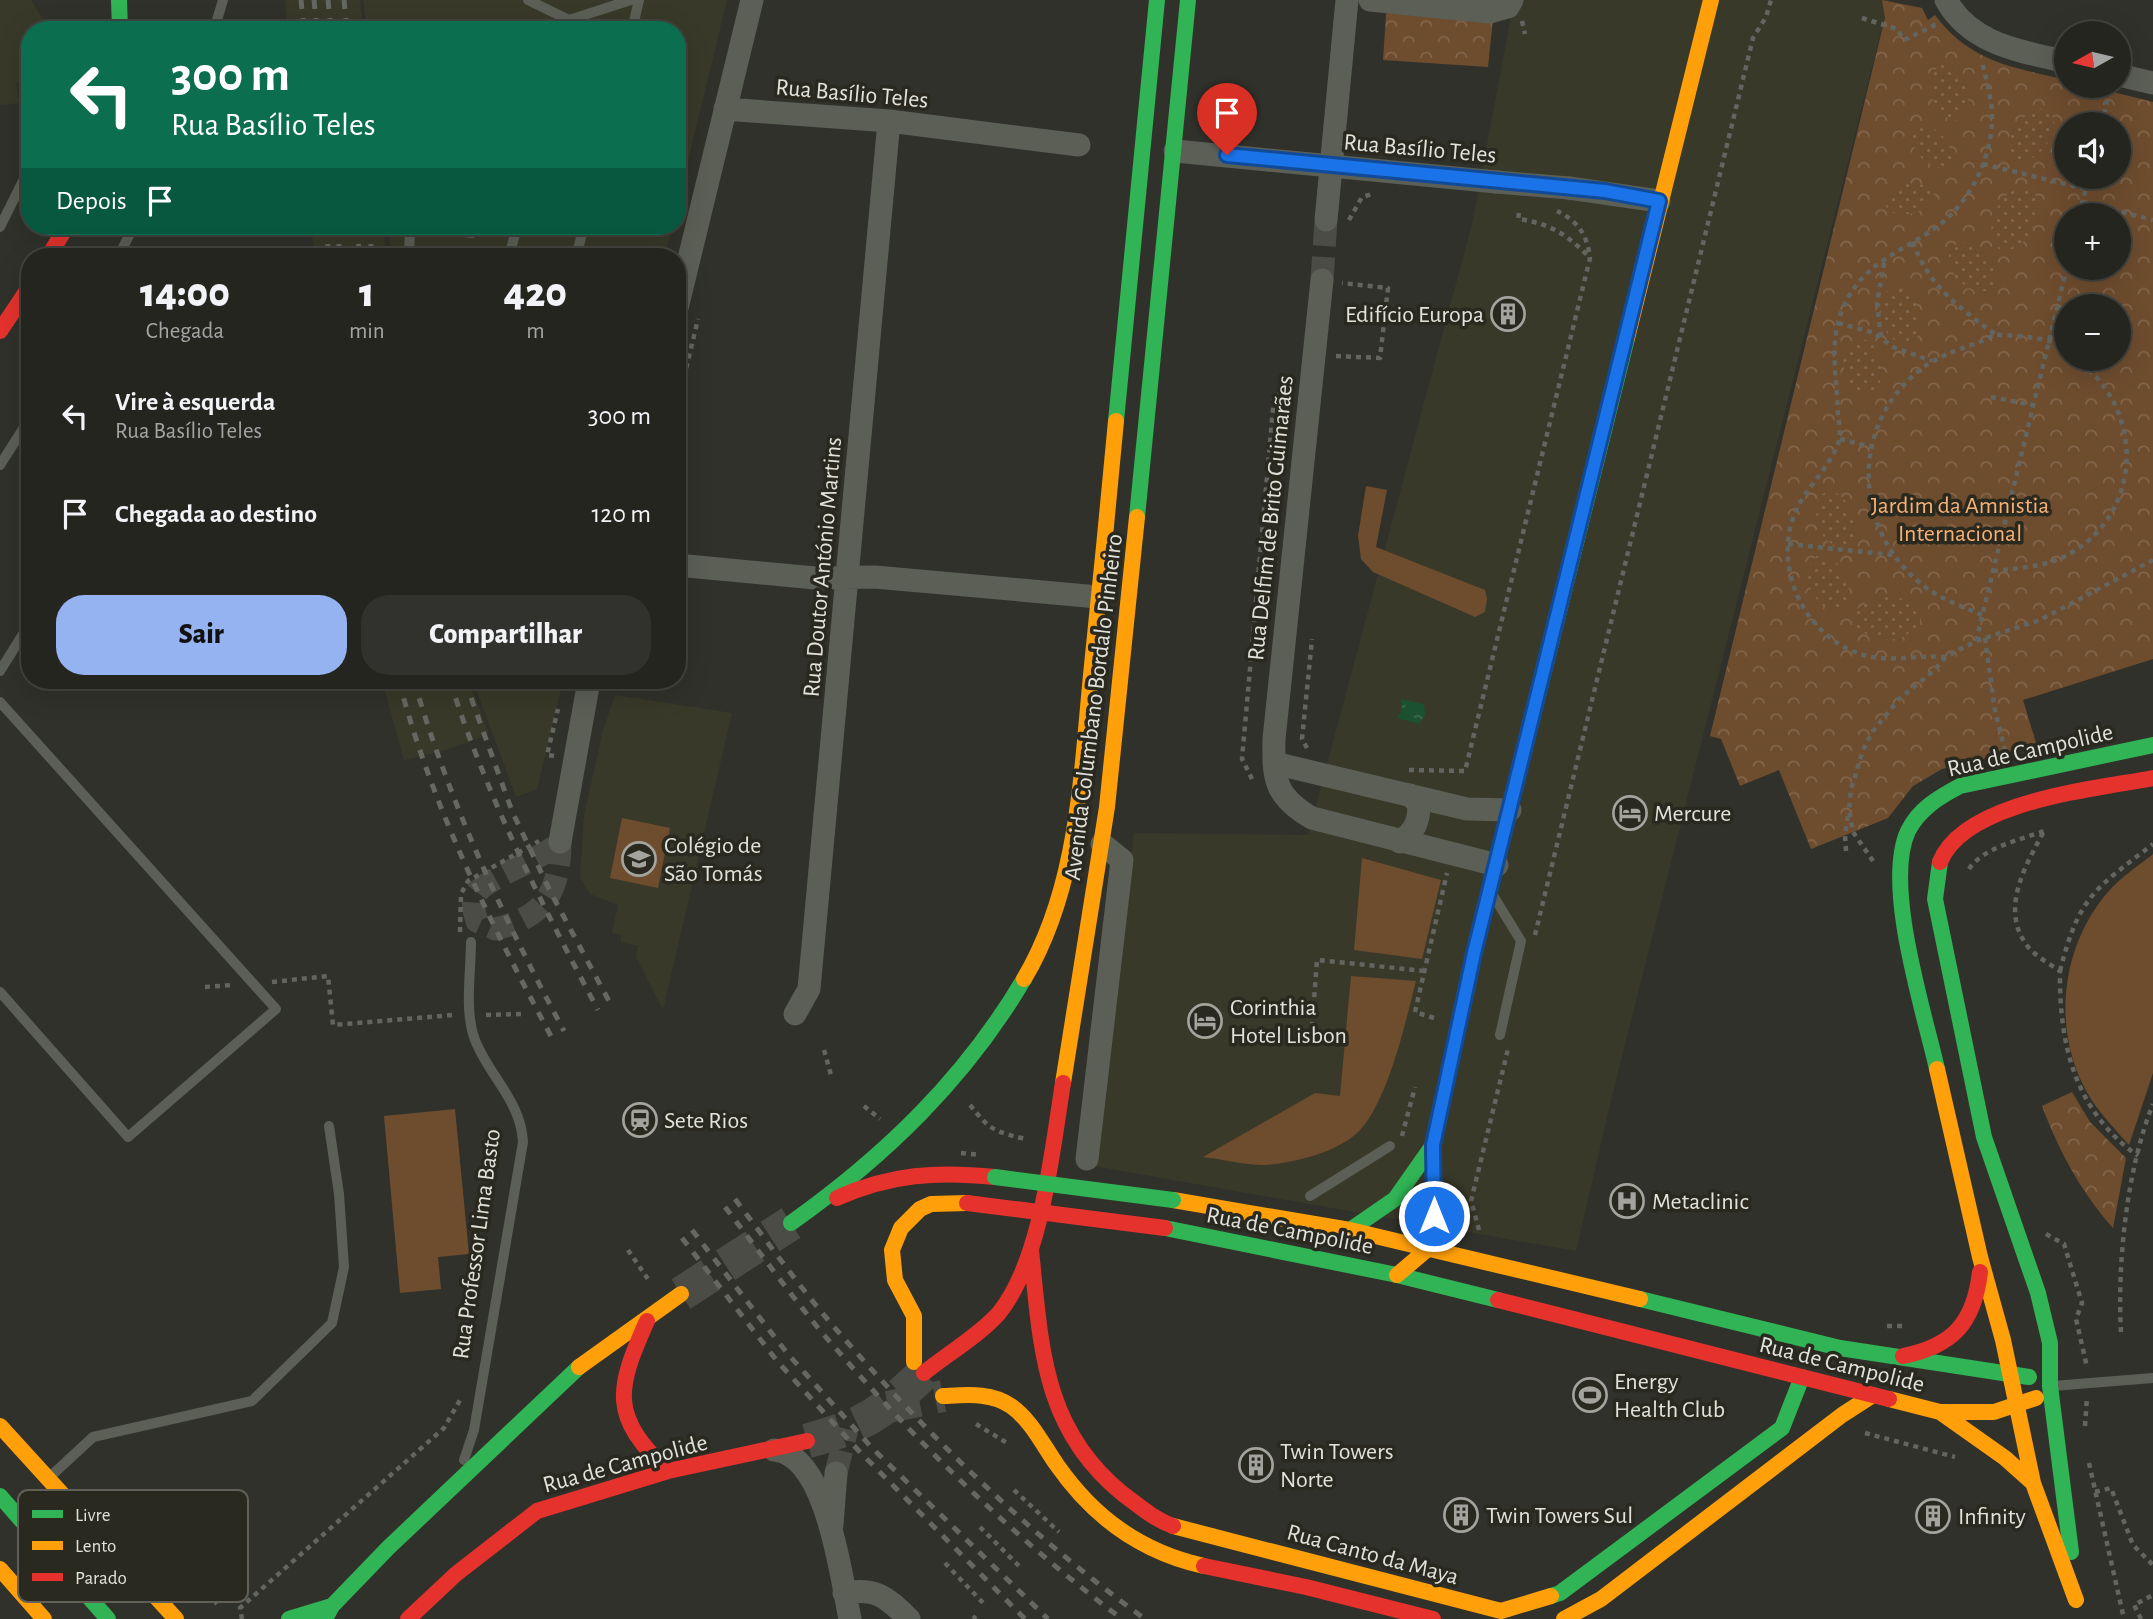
<!DOCTYPE html>
<html lang="pt">
<head>
<meta charset="utf-8">
<style>
	:root { --surface:#252520; --page:#31312d; --text:#f1f3f6; --muted:#a3a5a5; --line:#42423e; --accent:#95b2f1 }
	body { margin:0; font-family:"Alegreya Sans",sans-serif; background:var(--page); color:var(--text); height:100vh; display:flex; flex-direction:column; font-size:26px; white-space:nowrap }
	* { box-sizing:border-box; margin:0 }
	p { font-size:23px; color:var(--muted) }
	.icon { flex:none; width:38px; height:38px; fill:none; stroke:currentColor; stroke-width:2; stroke-linecap:round; stroke-linejoin:round }
	.map { position:relative; flex:1; overflow:hidden }
	.details { position:absolute; left:21px; top:248px; width:665px; height:441px; display:flex; flex-direction:column; background:var(--surface); border-radius:28px; box-shadow:0 7px 28px #0002,0 0 0 2px var(--line) }
	.details>* { flex:none }
	.guide { position:absolute; left:21px; top:21px; width:665px; height:214px; border-radius:28px; box-shadow:0 7px 28px #0002,0 0 0 2px var(--line); background:#0b6e4f; color:#fff; overflow:hidden }
	.needle { width:46px; rotate:262deg }
	.buttons { position:absolute; left:2054px; top:21px; display:grid; gap:14px }
	.buttons a { display:grid; place-items:center; width:77px; height:77px; border-radius:50%; background:var(--surface); box-shadow:0 7px 28px #0002,0 0 0 2px var(--line); font-size:35px }
	.pin { position:absolute; display:grid; place-items:center; width:60px; height:60px; color:#fff; margin:-72px -30px; border-radius:50% 50% 50% 0; rotate:-45deg; box-shadow:0 0 7px #0007 }
	.pin .icon { rotate:45deg }
	.me { position:absolute; width:77px; margin:-38px; rotate:0deg; stroke-linejoin:round; filter:drop-shadow(0 0 5px #0008) }
	.turn { display:flex; align-items:center; gap:24px; height:147px; padding:0 35px; font-size:32px }
	.turn .icon { width:91px; height:91px; stroke-width:2.5 }
	.turn b { display:block; font-size:49px; line-height:60px }
	.then { display:flex; align-items:center; height:66px; padding:0 35px; background:#0003; gap:14px; font-size:26px }
	.eta { display:flex; justify-content:space-evenly; align-items:center; height:119px; text-align:center }
	.eta b { font-size:42px; font-weight:800; line-height:49px }
	.primary-button { display:flex; gap:14px; margin-top:auto; padding:14px 35px }
	.primary-button a { flex:1; height:80px; border-radius:28px; background:var(--accent); color:#111; font-size:28px; font-weight:800; line-height:80px; text-align:center }
	.primary-button a+a { background:var(--page); color:var(--text) }
	ul { padding:0; list-style:none }
	li { display:flex; align-items:center; gap:21px; height:98px; padding:0 35px }
	li div { flex:1 }
	li b { display:block; font-size:26px }
	li em { font-style:normal }
	.map>svg:first-child { display:block }
</style>
</head>
<body>
<div class="map">
<svg width="2153" height="1619" viewBox="0 0 2153 1619">
	<defs>
		<pattern id="park-crowns" width="20" height="18" patternUnits="userSpaceOnUse" patternTransform="scale(1.75)"><rect width="20" height="18" fill="#6e4c2e"/><path d="M2 6a3 3 0 1 1 6 0M12 15a3 3 0 1 1 6 0" fill="none" stroke="#82664c"/></pattern>
		<pattern id="garden-dots" width="8" height="8" patternUnits="userSpaceOnUse" patternTransform="scale(1.75)"><rect width="8" height="8" fill="#6e4c2e"/><path d="M2 2h.1M6 6h.1" fill="none" stroke="#82664c" stroke-width="1.8" stroke-linecap="round"/></pattern>
		<pattern id="water-ripples" width="26" height="14" patternUnits="userSpaceOnUse" patternTransform="scale(1.75)"><rect width="26" height="14" fill="#1b5130"/><path d="M2 4q2-2 4 0t4 0M15 11q2-2 4 0t4 0" fill="none" stroke="#3c6a4d"/></pattern>
	</defs>
	<rect width="100%" height="100%" fill="#31312b"/>
	<path fill="#393929" d="M0 0H31L50 30H30V81L16 83 19 103 0 105Z
		M285 0H360L363 30H288Z
		M363 0H727L677 206V30H367Z
		M1514 0H1889L1612 1096 1576 1251 1094 1166 1134 833 1308 835 1472 224Z
		M311 226H383L386 257H315Z
		M388 226H672L665 257H392Z
		M382 681H469L489 734 443 751 404 760Z
		M473 681H563L537 789 516 797Z
		M615 695 732 713 663 1010 636 957 638 946 621 942V935L612 933 618 905 590 894 580 877 584 815 603 730Z"/>
	<path fill="#6e4c2e" d="M1366 486 1387 490 1376 547 1485 590 1487 599 1485 612 1475 617 1373 572 1361 559 1358 536Z
		M622 818 670 828 658 888 610 878Z
		M2153 854V1073L2129 1145C2116 1130 2102 1116 2091 1099 2051 1036 2059 948 2108 892 2121 877 2138 866 2153 854Z
		M1362 858 1441 880 1422 959 1354 950Z
		M1351 976 1416 981C1406 1020 1387 1107 1356 1134 1334 1153 1296 1162 1267 1165 1247 1166 1223 1159 1203 1157L1315 1093 1340 1096Z
		M455 1109 469 1254 438 1257 441 1289 400 1293 384 1116Z"/>
	<path fill="url(#park-crowns)" fill-rule="evenodd" d="M1387 0H1495L1488 67 1383 60Z
		M1882 0 1922 8 1928 20 1935 15C1971 63 2013 67 2067 80V86H2089L2153 102V659L2023 700 2037 746 1942 769 1913 786 1888 818 1811 849 1779 770 1740 786 1721 739 1710 736 1885 18ZM2067 124H2119V177H2067ZM2067 215H2119V268H2067ZM2067 306H2119V359H2067Z
		M2072 1092 2090 1122 2126 1158 2113 1228C2081 1192 2059 1151 2042 1106Z"/>
	<path fill="url(#garden-dots)" d="M1944 63C1970 65 1978 110 1955 121L1940 114C1930 99 1924 72 1944 63Z
		M2042 109 2054 118C2055 138 2039 165 2016 159L2009 148C2009 128 2023 113 2042 109Z
		M1920 124C1939 128 1950 140 1952 159L1947 167C1927 171 1913 152 1911 134Z
		M1905 183 1930 185 1934 191 1933 199C1921 214 1906 218 1888 211L1884 199 1894 189Z
		M2026 187 2036 196C2042 217 2026 257 1999 249L1991 238C1990 216 2001 189 2026 187Z
		M1959 242C1980 244 1994 258 1996 279L1990 290C1968 297 1942 270 1951 248Z
		M1898 287C1917 297 1924 316 1918 336L1908 345C1883 342 1875 313 1883 293Z
		M1856 338C1882 338 1890 379 1872 394L1859 393C1844 380 1834 349 1856 338Z
		M1833 491C1852 502 1858 519 1853 539L1843 547C1819 545 1812 516 1819 496L1826 492Z
		M1817 556C1843 553 1862 598 1838 611 1814 610 1797 572 1817 556Z
		M1885 597 1905 599 1918 606 1921 619C1897 669 1807 614 1885 597Z"/>
	<path fill="url(#water-ripples)" d="M1401 699 1424 704 1425 715 1419 724 1397 718 1402 710Z"/>
	<g fill="none" stroke-linecap="round" stroke-linejoin="round">
		<path stroke="#4c4c46" stroke-width="23" stroke-dasharray="23 11" stroke-linecap="butt" d="M1322 280 1326 220
			M560 842C560 891 545 917 495 929L477 921C474 912 471 902 476 894 484 879 543 859 560 842Z
			M836 1473 847 1429"/>
		<path stroke="#4c4c46" stroke-width="32" stroke-dasharray="32 16" stroke-linecap="butt" d="M888 1407 943 1396"/>
		<path stroke="#4c4c46" stroke-width="35" stroke-dasharray="35 18" stroke-linecap="butt" d="M681 1294 791 1223
			M807 1441C865 1425 881 1414 924 1373"/>
		<path stroke="#636560" stroke-width="4.5" stroke-dasharray="5 5" stroke-linecap="butt" d="M1862 18 1897 29 1904 40 1937 24
			M1522 21 1525 34
			M2102 124 2109 93
			M1983 164 2086 189
			M2083 202 2153 220
			M1519 213 1518 219C1549 223 1568 235 1589 257
			M2079 215 2089 177
			M1349 220 1362 197 1372 194
			M1913 242C1928 286 1960 308 1996 335
			M1838 323 1874 333 1893 347 1932 361
			M1881 337 1877 303 1885 258
			M1336 356 1380 358 1388 288 1342 283
			M1991 397 2033 405
			M677 407 698 319
			M1840 439 1871 447
			M1788 544 1893 555
			M1993 571C2020 568 2048 567 2071 553 2145 510 2144 405 2075 359
			M1982 615C1961 606 1938 598 1920 583 1855 530 1850 430 1915 374 1933 358 1954 351 1977 343 1983 341 1990 336 1996 335 2004 334 2041 338 2049 341 2055 343 2061 350 2067 353
			M1985 638 1995 711 2005 751
			M1976 641 2067 267
			M1946 657C1921 655 1897 661 1872 657 1811 645 1773 577 1793 518 1803 489 1829 470 1839 441 1841 433 1839 422 1838 415 1837 372 1826 335 1849 296 1869 262 1900 252 1931 231 1969 206 1993 159 1992 113 1991 96 1986 79 1982 62
			M1307 748 1302 739 1312 639
			M554 756 547 755 558 709
			M1409 770 1465 771 1590 258C1587 235 1579 222 1557 211
			M1252 779 1242 759 1274 398 1289 385
			M2043 833C2024 868 1999 912 2029 948 2037 957 2050 964 2060 971 2059 1045 2075 1111 2138 1156
			M1846 851 1845 835 1848 814
			M1873 861 1853 832 1849 810 1851 789 1863 750 1873 731 1899 699 1931 673 1946 657 1976 641 2040 620 2153 560
			M1969 869C1984 847 2020 840 2044 831
			M460 932 461 894 468 881 539 841
			M1535 935 1753 38 1766 17 1771 0
			M2060 971C2079 896 2094 890 2153 844
			M272 982 328 976 333 1025 453 1015
			M205 987 232 985
			M486 1015 521 1014
			M1434 1018 1415 1012 1447 873
			M1312 1027 1317 960 1425 971
			M824 1050 831 1075
			M970 1105C990 1130 993 1131 1025 1139
			M864 1106 880 1119
			M1402 1136 1415 1087
			M1479 1230 1471 1201 1508 1049
			M2046 1234 2064 1244 2082 1303 2076 1319 2087 1367
			M628 1250 650 1282
			M1887 1326H1906
			M2121 1332C2117 1263 2127 1168 2153 1104
			M976 1424 1007 1443
			M2085 1426 2087 1397
			M1865 1433 1955 1457
			M2089 1463 2124 1619
			M1014 1490 1059 1532
			M2095 1492 2111 1488 2133 1545 2153 1565
			M980 1527 1022 1569
			M945 1563 986 1606
			M166 1567 176 1560 217 1604
			M242 1619 240 1608 444 1428 460 1400
			M973 1619 976 1616
			M2141 1619 2134 1605 2153 1595"/>
		<path stroke="#5b5f56" stroke-width="10" d="M528 0 569 20 631 0
			M214 30 223 0
			M632 30 639 0
			M415 226 472 233
			M0 227 30 167
			M118 257 134 226
			M409 257 410 226
			M509 257 517 226
			M558 257 559 254 572 257
			M576 257 584 226
			M0 465 30 418
			M0 671 30 623
			M0 702 276 1009 128 1137 0 992
			M1494 897 1521 941 1500 1035
			M1310 1196 1390 1146
			M2053 1386 2153 1378
			M464 1460 474 1430 523 1142C521 1101 489 1076 475 1040 464 1011 471 972 471 942
			M52 1475 93 1437 252 1401 332 1323 344 1267 339 1194 329 1126"/>
		<path stroke="#5b5f56" stroke-width="23" d="M1370 0 1490 12 1508 7 1512 0
			M1946 0C1971 45 2021 51 2067 62
			M2119 75 2153 83
			M725 109 889 121 1079 145
			M1175 151 1497 182
			M1569 188 1659 201
			M1326 220 1347 0
			M1322 280 1274 739C1273 779 1275 797 1312 818L1497 865
			M677 308 752 0
			M677 565 815 578 875 577 1098 597
			M1274 763 1467 809 1510 810
			M560 842 589 681
			M1400 842C1415 831 1419 822 1419 804L1410 795
			M795 1014 809 989 889 121
			M1087 1159 1122 860 1102 844
			M774 1450C827 1454 841 1577 850 1619
			M832 1525 836 1473
			M844 1593C877 1587 887 1598 909 1619"/>
		<path stroke="#30b455" stroke-width="16" d="M119 0 120 30
			M1116 421 1157 0
			M1137 517 1188 0
			M1505 828 1627 338
			M1940 862 1935 899 1984 1137 2038 1293 2050 1343V1386L2071 1552
			M1937 1069C1924 1011 1883 885 1908 831 1919 809 1939 797 1960 786L2153 745
			M791 1223C885 1156 965 1079 1024 979
			M1165 1228 1397 1275 1498 1300
			M1350 1230 1395 1199 1433 1145
			M1640 1299 1840 1348 2029 1377
			M0 1496 108 1619
			M1551 1596 1560 1593 1782 1428 1802 1377
			M289 1619 332 1606
			M325 1619 332 1606 388 1548 579 1367"/>
		<path stroke="#ff9f0a" stroke-width="16" d="M1627 338 1711 0
			M1024 979C1078 888 1081 777 1091 675 1100 590 1108 506 1116 421
			M1937 1069 1980 1257 2003 1340 2033 1483 2076 1600
			M1063 1083 1107 807 1137 517
			M1173 1200 1350 1230 1640 1299
			M1397 1275 1430 1247 1435 1208 1433 1145 1474 953 1505 828
			M914 1362V1316L895 1280 892 1250 901 1228 920 1209 931 1204 967 1203
			M579 1367 681 1294
			M943 1396C966 1395 991 1392 1011 1406 1031 1420 1043 1445 1057 1465 1094 1518 1141 1552 1204 1566
			M1889 1399 1940 1412H1994L2036 1398
			M1940 1412 2005 1458 2033 1483
			M0 1426 176 1619
			M1173 1526 1501 1611 1551 1596
			M0 1569 44 1619
			M1564 1619 1601 1599 1842 1415 1873 1395"/>
		<path stroke="#e5322d" stroke-width="16" d="M48 257 67 226
			M0 331 30 286
			M1940 862C1964 801 2096 789 2153 778
			M837 1198C890 1174 938 1171 995 1177
			M1031 1250C1041 1345 1042 1429 1123 1494 1139 1506 1154 1519 1173 1526
			M1498 1300 1889 1399
			M647 1321C616 1390 610 1416 668 1471
			M1903 1356C1953 1346 1974 1323 1980 1272
			M924 1373C946 1355 981 1334 999 1313 1042 1260 1052 1150 1063 1083
			M1204 1566 1306 1587 1433 1619
			M408 1619 456 1574 537 1511 668 1471 807 1441"/>
		<path stroke="#656761" stroke-width="5" stroke-dasharray="9 9" stroke-linecap="butt" d="M301 0 304 30
			M314 0 317 30
			M328 0 331 30
			M344 0 347 30
			M326 226 329 257
			M337 226 340 257
			M356 226 360 257
			M369 226 372 257
			M399 681C432 807 491 924 552 1038
			M414 681C450 804 503 917 564 1031
			M450 681C487 797 541 903 598 1010
			M465 681 512 811 551 893 610 1003
			M735 1199C766 1240 796 1282 829 1321 923 1431 1028 1534 1145 1619
			M725 1207C756 1247 786 1289 819 1329 909 1435 1010 1535 1122 1619
			M692 1230 787 1353 872 1448 1048 1619
			M682 1238 777 1361 858 1450 1025 1619"/>
		<path stroke="#636560" stroke-width="4.5" stroke-dasharray="5 5" stroke-linecap="butt" d="M961 1153 980 1155"/>
		<path stroke="#5b5f56" stroke-width="23" d="M1497 182 1569 188"/>
		<path stroke="#30b455" stroke-width="16" d="M995 1177 1173 1200"/>
		<path stroke="#e5322d" stroke-width="16" d="M967 1203 1165 1228"/>
	</g>
	<g fill="none" stroke-linecap="round" stroke-linejoin="round">
		<g stroke="#114b97" stroke-width="18">
			<path id="route" d="M1227 155 1605 191 1659 201 1474 953 1433 1145 1434 1216"/>
		</g>
		<use href="#route" stroke="#1a73e8" stroke-width="12"/>
	</g>
	<defs>
		<g id="building-ring" transform="scale(1.75)"><circle r="9.5" fill="#29291f" stroke="#a4a49e" stroke-width="1.5"/><path d="M-4-6H4V6H1V3H-1V6H-4ZM-2.5-4.3h1.7v1.8h-1.7ZM.8-4.3h1.7v1.8H.8ZM-2.5-1h1.7V.8h-1.7ZM.8-1h1.7V.8H.8Z" fill="#a4a49e"/></g>
		<g id="hotel-ring" transform="scale(1.75)"><circle r="9.5" fill="#29291f" stroke="#a4a49e" stroke-width="1.5"/><path d="M-6-4.5h1.5V1H6V5H4.5V3h-9V5H-6ZM-4 0a1.8 1.8 0 1 1 3.6 0ZM.5 0V-2.5h3Q6-2.5 6 0Z" fill="#a4a49e"/></g>
		<g id="school-ring" transform="scale(1.75)"><circle r="9.5" fill="#29291f" stroke="#a4a49e" stroke-width="1.5"/><path d="M0-5L7-2L0 1L-7-2ZM-4 1L0 2.5L4 1V4Q0 6-4 4Z" fill="#a4a49e"/></g>
		<g id="station-ring" transform="scale(1.75)"><circle r="9.5" fill="#29291f" stroke="#a4a49e" stroke-width="1.5"/><path d="M-3-6H3Q5-6 5-4V2Q5 4 3 4L4.5 6H3L1.5 4h-3L-3 6H-4.5L-3 4Q-5 4-5 2V-4Q-5-6-3-6ZM-3.5-4v3h7v-3ZM-3.5 1v1.5H-2V1ZM2 1v1.5H3.5V1Z" fill="#a4a49e"/></g>
		<g id="hospital-ring" transform="scale(1.75)"><circle r="9.5" fill="#29291f" stroke="#a4a49e" stroke-width="1.5"/><path d="M-5-5h3v3.5h4V-5h3V5h-3V1.5h-4V5h-3Z" fill="#a4a49e"/></g>
		<g id="stadium-ring" transform="scale(1.75)"><circle r="9.5" fill="#29291f" stroke="#a4a49e" stroke-width="1.5"/><path d="M0-5a6.5 5 0 1 0 0 10a6.5 5 0 1 0 0-10ZM-3.5-1.8h7v3.6h-7Z" fill="#a4a49e"/></g>
	</defs>
	<g fill-rule="evenodd">
		<use href="#building-ring" x="1508" y="314"/>
		<use href="#hotel-ring" x="1630" y="813"/>
		<use href="#school-ring" x="639" y="859"/>
		<use href="#hotel-ring" x="1205" y="1021"/>
		<use href="#station-ring" x="640" y="1120"/>
		<use href="#hospital-ring" x="1627" y="1201"/>
		<use href="#stadium-ring" x="1590" y="1395"/>
		<use href="#building-ring" x="1256" y="1465"/>
		<use href="#building-ring" x="1461" y="1515"/>
		<use href="#building-ring" x="1933" y="1516"/>
	</g>
	<g text-anchor="middle" stroke-width="7" stroke-linejoin="round" paint-order="stroke">
		<g font-size="24" fill="#e2e2dc" stroke="#29291f">
			<text transform="translate(852 93) rotate(5)" y="8">Rua Basílio Teles</text>
			<text transform="translate(1420 148) rotate(5)" y="8">Rua Basílio Teles</text>
			<text transform="translate(1270 518) rotate(-84)" y="8">Rua Delfim de Brito Guimarães</text>
			<text transform="translate(822 567) rotate(-85)" y="8">Rua Doutor António Martins</text>
			<text transform="translate(1093 707) rotate(-83)" y="8">Avenida Columbano Bordalo Pinheiro</text>
			<text transform="translate(2030 750) rotate(-13)" y="8">Rua de Campolide</text>
			<text transform="translate(1290 1230) rotate(11)" y="8">Rua de Campolide</text>
			<text transform="translate(476 1244) rotate(-82)" y="8">Rua Professor Lima Basto</text>
			<text transform="translate(1842 1364) rotate(14)" y="8">Rua de Campolide</text>
			<text transform="translate(625 1463) rotate(-15)" y="8">Rua de Campolide</text>
			<text transform="translate(1373 1554) rotate(15)" y="8">Rua Canto da Maya</text>
		</g>
		<g font-size="24" fill="#e2e2dc" stroke="#29291f" text-anchor="start">
			<text x="1484" y="322" text-anchor="end">Edifício Europa</text>
			<text x="1654" y="821">Mercure</text>
			<text x="664" y="853">Colégio de<tspan x="664" dy="28">São Tomás</tspan></text>
			<text x="1230" y="1015">Corinthia<tspan x="1230" dy="28">Hotel Lisbon</tspan></text>
			<text x="664" y="1128">Sete Rios</text>
			<text x="1652" y="1209">Metaclinic</text>
			<text x="1614" y="1389">Energy<tspan x="1614" dy="28">Health Club</tspan></text>
			<text x="1280" y="1459">Twin Towers<tspan x="1280" dy="28">Norte</tspan></text>
			<text x="1486" y="1523">Twin Towers Sul</text>
			<text x="1958" y="1524">Infinity</text>
		</g>
		<g font-size="24" fill="#f9b173" stroke="#29291f">
			<text x="1960" y="513">Jardim da Amnistia<tspan x="1960" dy="28">Internacional</tspan></text>
		</g>
	</g>
	<rect x="18" y="1490" width="230" height="112" rx="10" fill="#29291f" stroke="#606058" stroke-width="2"/>
	<rect x="32" y="1510" width="31" height="8" fill="#30b455"/>
	<rect x="32" y="1541" width="31" height="9" fill="#ff9f0a"/>
	<rect x="32" y="1573" width="31" height="8" fill="#e5322d"/>
	<g font-size="19" fill="#e2e2dc">
		<text x="75" y="1521">Livre</text>
		<text x="75" y="1552">Lento</text>
		<text x="75" y="1584">Parado</text>
	</g>
</svg>
<div class="buttons">
<a><svg class="needle" viewBox="-14 -14 28 28"><path d="M0-13l5 13h-10z" fill="#e53935"/><path d="M0 13l5-13h-10z" fill="#a3a5a5"/></svg></a>
<a><svg class="icon" aria-label="sound" viewBox="0 0 24 24"><path d="M4 9h4l5-4v14l-5-4H4zM17 9q2 3 0 6"/></svg></a>
<a>+</a>
<a>−</a>
</div>
<div class="pin" style="left:1227px;top:155px;background:#d93025"><svg class="icon" aria-label="arrive" viewBox="0 0 24 24"><path d="M6 21V4h12l-3 4 3 4H6"/></svg></div>
<svg class="me" style="left:1434px;top:1216px" viewBox="-20 -20 40 40"><circle r="17" fill="#1a73e8" stroke="#fff" stroke-width="3"/><path d="M0-11L8 9 0 5-8 9z" fill="#fff"/></svg>
<div class="guide">
<div class="turn"><svg class="icon" aria-label="left" viewBox="0 0 24 24"><path d="M17 20v-9H6M10 6l-5 5 5 5"/></svg><div><b>300 m</b>Rua Basílio Teles</div></div>
<div class="then">Depois<svg class="icon" aria-label="arrive" viewBox="0 0 24 24"><path d="M6 21V4h12l-3 4 3 4H6"/></svg></div>
</div>
<section class="details">
<div class="eta">
<div><b>14:00</b><p>Chegada</p></div>
<div><b>1</b><p>min</p></div>
<div><b>420</b><p>m</p></div>
</div>
<ul>
<li><svg class="icon" aria-label="left" viewBox="0 0 24 24"><path d="M17 20v-9H6M10 6l-5 5 5 5"/></svg><div><b>Vire à esquerda</b><p>Rua Basílio Teles</p></div><em>300 m</em></li>
<li><svg class="icon" aria-label="arrive" viewBox="0 0 24 24"><path d="M6 21V4h12l-3 4 3 4H6"/></svg><div><b>Chegada ao destino</b></div><em>120 m</em></li>
</ul>
<div class="primary-button"><a>Sair</a><a>Compartilhar</a></div>
</section>
</div>
</body>
</html>
